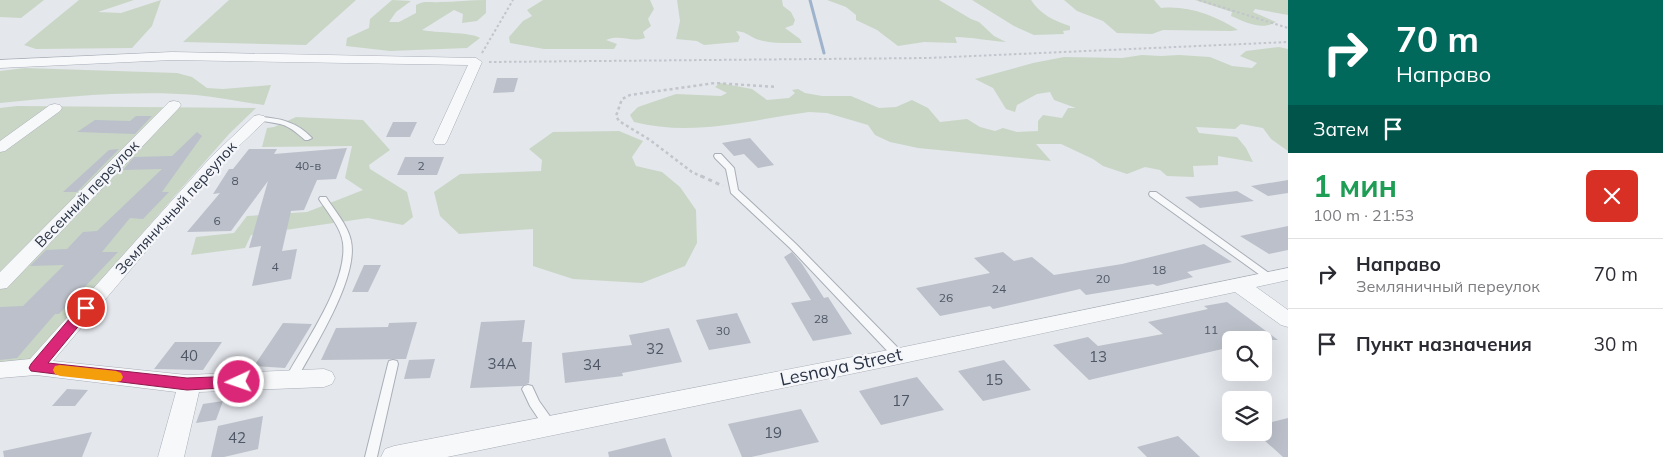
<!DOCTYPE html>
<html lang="ru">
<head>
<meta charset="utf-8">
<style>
	:root { --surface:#fff; --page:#f7f7f7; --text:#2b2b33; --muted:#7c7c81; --line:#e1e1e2 }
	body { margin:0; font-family:Mulish,sans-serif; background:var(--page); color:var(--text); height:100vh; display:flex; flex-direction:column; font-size:19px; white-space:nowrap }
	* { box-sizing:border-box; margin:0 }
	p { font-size:16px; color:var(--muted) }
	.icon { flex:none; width:28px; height:28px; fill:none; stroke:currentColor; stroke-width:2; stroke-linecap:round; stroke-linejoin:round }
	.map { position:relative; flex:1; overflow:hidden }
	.drawer { display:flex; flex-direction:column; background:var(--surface); width:375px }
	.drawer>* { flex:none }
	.banner { background:#00695c; color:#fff; overflow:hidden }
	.controls { position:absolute; left:1222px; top:331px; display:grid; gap:10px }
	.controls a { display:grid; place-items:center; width:50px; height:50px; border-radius:8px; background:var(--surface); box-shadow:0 5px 20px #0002; font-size:25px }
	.pin { position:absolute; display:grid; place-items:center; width:42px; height:42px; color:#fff; margin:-21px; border:2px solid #fff; border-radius:50%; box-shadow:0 1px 5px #0007 }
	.me { position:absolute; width:55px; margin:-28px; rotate:267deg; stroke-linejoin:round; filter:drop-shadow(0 0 4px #0008) }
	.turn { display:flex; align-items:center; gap:18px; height:105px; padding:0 25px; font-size:22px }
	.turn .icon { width:65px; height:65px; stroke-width:2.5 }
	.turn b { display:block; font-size:35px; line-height:42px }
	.then { display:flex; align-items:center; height:48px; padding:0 25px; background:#0003; gap:10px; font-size:19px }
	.round { display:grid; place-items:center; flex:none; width:52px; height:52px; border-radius:8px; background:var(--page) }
	.overview { display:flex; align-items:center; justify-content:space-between; height:85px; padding:0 25px }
	h1 { font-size:30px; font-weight:700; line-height:38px; color:#1e9e55 }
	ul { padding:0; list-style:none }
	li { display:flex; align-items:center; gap:15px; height:70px; padding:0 25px; border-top:1px solid var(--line) }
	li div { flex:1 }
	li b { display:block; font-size:19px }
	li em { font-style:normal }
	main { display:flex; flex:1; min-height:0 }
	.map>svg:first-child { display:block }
</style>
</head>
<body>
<main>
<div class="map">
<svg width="1288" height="457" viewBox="0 0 1288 457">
	<rect width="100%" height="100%" fill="#e4e7ec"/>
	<path fill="#c9d6c5" d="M0 0H44L21 18 0 17Z
		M79 0H134L98 12 121 13 161 0 152 26 132 48 36 49 24 45Z
		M229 0H356L306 45 183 42Z
		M392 0 411 1 396 12 389 22H399L416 13V5C425 0 430 3 440 2 455 2 470 0 486 0V13L477 21 462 23 463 14 454 10 422 30C435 33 472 32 480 38L467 48 390 51 346 46 347 38 369 28 370 19Z
		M543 0H650L654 9 648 19 651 26 643 32 645 38C631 43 620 34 606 40L617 44 614 49H544L510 43 509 37 523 21 532 16 527 10Z
		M677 0H782L783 6 791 12 795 20 793 25 785 28 800 39 802 43C789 43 766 44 754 38 746 34 746 32 736 31L740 37 738 42 704 45 697 41 676 39 680 21Z
		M827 0H939L971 19 979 22 994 36 1006 42C989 41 972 37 955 37L957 43 924 42 898 46 877 30 856 20V15L846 7Z
		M972 0H1031C1040 14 1054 21 1070 26V30L1063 31 1064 34 1034 35 1014 26Z
		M1064 0H1154L1161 8C1188 5 1216 16 1238 30L1231 31 1163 30 1152 34 1117 33 1103 21 1077 11Z
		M1195 0H1288V15L1255 9 1253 12 1276 22C1262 31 1245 22 1231 16L1232 12Z
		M1279 47 1288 49V151L1271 139 1263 128 1241 124 1235 129 1196 127 1199 133 1237 137 1246 148 1253 162 1218 156V165L1193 166 1194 177 1167 176 1160 170 1145 167 1127 174 1103 166 1093 159 1061 144H1036L1051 161 918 148 890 142 875 135 868 125 827 113 809 112C750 120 693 137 634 122L630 115 638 107 676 94 721 96 727 93 715 87 720 83 752 89 767 100 789 98 795 93 792 90 798 89 805 93 822 96H851L879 108 896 107 912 100 928 108 940 122 967 119 980 127 995 131 1003 128 1017 132 1038 131V121L1043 115 1062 118 1068 108H1076L1054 100 1050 92 1037 94 1017 105 1015 112 1006 109 993 88 975 79 1033 63 1064 57 1122 58 1142 55 1161 56 1179 55 1210 57 1232 66 1252 68 1257 63 1240 56 1246 51Z
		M25 68 177 73 192 77 207 88 223 89 271 85 264 105C241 102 218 97 196 95 135 90 60 97 0 103V71Z
		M17 106 256 108 229 134 27 365 0 366V108Z
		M296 117 363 120 390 150 369 165 370 169 407 192 413 217 403 225 368 218 251 235 245 248 191 255 196 237 234 233 247 216 307 212 363 190 345 178 352 146 262 147 267 128 274 127Z
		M619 131 643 141 632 157 636 166 662 172 680 187 696 210 697 243 685 266 642 283 573 279 533 266V229L459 234 440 216 434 192 460 174 541 171 542 160 529 149 553 132Z"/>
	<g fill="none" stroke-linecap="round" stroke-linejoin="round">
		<path stroke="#9fb4cc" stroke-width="3" d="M810 0 824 53"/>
	</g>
	<path fill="#bbc0ca" d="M497 78H518L514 92 493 93Z
		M136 116H152L135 134 77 132 95 120 130 121Z
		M393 122H417L410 137H386Z
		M197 132 202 136 162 192H169L143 219 130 218 102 252H118L59 314H55L17 358 0 360V307L23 306 64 265 30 266 46 250 67 249 83 232 97 231 162 169 123 170 134 157 172 156Z
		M750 138 774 165 758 168 744 154 734 156 722 143Z
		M347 148 336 179 317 180 304 210 291 211 282 251 297 249 291 279 252 286 261 246 249 248 268 181 231 231 187 232 220 193 213 194 229 169H233L249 149H277L274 154Z
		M119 149 77 192H63L109 150Z
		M405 157H444L437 175H397Z
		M1288 180V193L1268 196 1251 186Z
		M1237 191 1254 201 1200 208 1185 197Z
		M1288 226V250L1269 254 1240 236Z
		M1204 244 1232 262 1187 272 1193 277 1157 286 1153 284 1086 295 1080 289 993 309 990 306 940 316 916 288 990 273 974 258 1003 252 1014 261 1032 257 1054 275 1122 264Z
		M792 252 802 264 824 298 828 297 852 334 813 341 791 303 811 300 784 257Z
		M364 265H381L368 292H352Z
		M1227 302 1278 340H1231V347L1089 380 1053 345 1088 337 1098 346 1163 334 1148 322 1208 309 1204 306Z
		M737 313 751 343 709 350 696 320Z
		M525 320 522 342H532L529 383 522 386 470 388 481 322Z
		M417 322 406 359 321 360 336 328 388 327 389 323Z
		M283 323 312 324 285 368 254 366Z
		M669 328 682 362 622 373 623 376 565 383 562 353 632 345 629 335Z
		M175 342H222L203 370 154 369Z
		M435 359 430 378 404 379 409 360Z
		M1004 360 1031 390 983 401 958 371Z
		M917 377 944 410 881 425 859 391Z
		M67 389 88 390 75 406H52Z
		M223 401 216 420 196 423 203 404Z
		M801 409 819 442 751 457H742L728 424Z
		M263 416 258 449 224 457H211L218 426Z
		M1288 418V457H1283L1264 440V424Z
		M92 432 82 457H4L3 451Z
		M1178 436 1200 457H1147L1137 447Z
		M665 438 672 457H609L608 452Z"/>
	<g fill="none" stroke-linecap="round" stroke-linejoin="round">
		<g stroke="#a9aeb7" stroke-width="2">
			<path id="lane" d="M259 117C280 118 297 122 312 138L308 140H305C284 121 282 125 257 120L256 119Z
				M715 154H721L734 168 738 190 796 244 903 353 904 356 903 359 899 360 895 359 790 248 731 193 726 169 715 158 714 156Z
				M1150 192H1156L1273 276 1275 278 1273 280H1267L1150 196 1149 194Z
				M320 197H326C334 210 348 225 351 241 359 278 313 349 295 382L291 383 287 382 285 379C304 344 348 283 343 243 341 227 327 212 319 199Z
				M393 360 397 361 398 364 377 457H365L388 364 389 361Z
				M528 385 532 386 539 401 554 422 556 426 554 430 550 431 546 430 530 406 522 389 524 386Z"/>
		</g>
		<g stroke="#a9aeb7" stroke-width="1">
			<path id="street" d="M172 52 476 58 482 62 447 141 445 144H435L433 141 468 65 172 60 0 68V60Z
				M174 101 179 102 181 105 179 108 7 288 0 289V272L169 102Z
				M55 104 60 105 62 108 60 111 5 151 0 152V141L50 105Z
				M259 115 264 116 266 119 264 122 221 163 53 361 187 375 324 369 332 372 335 378 332 384 324 387 199 392 184 457H158L176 392 36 375 0 378V362L30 359 211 157 254 116Z
				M1288 268V280L1256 287 1288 310V327L1281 325 1235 292 899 364 447 457H381L385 449 394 446 899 348Z"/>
		</g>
		<path stroke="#c2c5cb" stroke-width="2" stroke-dasharray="2.5 2.5" stroke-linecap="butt" d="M1199 0 1288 28
			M482 53 513 0
			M489 62 928 58 1288 42"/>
		<path stroke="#c2c5cb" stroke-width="2.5" stroke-dasharray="3 3" stroke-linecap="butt" d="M703 177 692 172 650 140 619 121 616 116 622 99 630 95 715 83 777 87"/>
		<path stroke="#c2c5cb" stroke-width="3" stroke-dasharray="4 4" stroke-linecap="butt" d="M701 176 723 186"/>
		<use href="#lane" fill="#f7f8fa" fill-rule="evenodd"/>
		<use href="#street" fill="#f7f8fa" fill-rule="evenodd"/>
	</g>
	<path fill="#db2777" stroke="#8e194d" d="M86 303 91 304 93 308 91 311 48 363 187 378 239 376 244 377 246 382 244 386 239 387 187 390 31 371 29 368 31 364 82 304Z"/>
	<path fill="#f59e0b" d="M60 365 116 371 121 373 123 377 121 381 116 382 60 376 55 374 53 370 55 366Z"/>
	<g text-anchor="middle" stroke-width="4.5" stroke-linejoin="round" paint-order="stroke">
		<g font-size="12" fill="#4f5766">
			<text x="308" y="170">40-в</text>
			<text x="421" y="170">2</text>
			<text x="235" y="185">8</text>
			<text x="217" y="225">6</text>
			<text x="275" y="271">4</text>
			<text x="1159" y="274">18</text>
			<text x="1103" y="283">20</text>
			<text x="999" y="293">24</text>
			<text x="946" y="302">26</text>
			<text x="821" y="323">28</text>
			<text x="1211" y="334">11</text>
			<text x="723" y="335">30</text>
		</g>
		<g font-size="15" fill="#2b3445" stroke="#f4f6f9">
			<text transform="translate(87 194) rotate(-46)" y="5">Весенний переулок</text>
			<text transform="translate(176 208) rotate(-48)" y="5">Земляничный переулок</text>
		</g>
		<g font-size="15" fill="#4f5766">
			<text x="655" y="354">32</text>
			<text x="189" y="361">40</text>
			<text x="1098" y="362">13</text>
			<text x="502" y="369">34А</text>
			<text x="592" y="370">34</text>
			<text x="994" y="385">15</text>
			<text x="901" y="406">17</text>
			<text x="773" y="438">19</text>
			<text x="237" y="443">42</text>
		</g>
		<g font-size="18" fill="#2b3445" stroke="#f4f6f9">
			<text transform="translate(841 367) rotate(-12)" y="6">Lesnaya Street</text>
		</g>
	</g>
</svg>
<div class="controls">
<a><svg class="icon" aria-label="search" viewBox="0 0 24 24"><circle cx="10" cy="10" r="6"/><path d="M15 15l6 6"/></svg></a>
<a><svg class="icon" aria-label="layers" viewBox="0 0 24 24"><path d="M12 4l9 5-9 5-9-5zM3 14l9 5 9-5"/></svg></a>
</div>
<div class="pin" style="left:86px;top:308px;background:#d93025"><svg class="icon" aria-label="arrive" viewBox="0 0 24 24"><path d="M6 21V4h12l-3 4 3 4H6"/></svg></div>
<svg class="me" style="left:239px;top:382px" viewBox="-20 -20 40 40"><circle r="17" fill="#db2777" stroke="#fff" stroke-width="3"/><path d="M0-11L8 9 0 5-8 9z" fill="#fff"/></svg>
</div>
<section class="drawer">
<div class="banner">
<div class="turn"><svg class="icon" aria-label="right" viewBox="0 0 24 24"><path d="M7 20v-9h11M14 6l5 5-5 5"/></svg><div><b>70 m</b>Направо</div></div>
<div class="then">Затем<svg class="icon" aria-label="arrive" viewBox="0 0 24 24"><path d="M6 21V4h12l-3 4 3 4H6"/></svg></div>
</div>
<div class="overview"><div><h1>1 мин</h1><p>100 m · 21:53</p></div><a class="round" style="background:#d93025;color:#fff"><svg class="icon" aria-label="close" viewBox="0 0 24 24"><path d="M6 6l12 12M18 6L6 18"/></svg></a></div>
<ul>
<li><svg class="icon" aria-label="right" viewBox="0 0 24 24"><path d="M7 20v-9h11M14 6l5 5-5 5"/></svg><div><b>Направо</b><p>Земляничный переулок</p></div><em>70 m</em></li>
<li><svg class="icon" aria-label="arrive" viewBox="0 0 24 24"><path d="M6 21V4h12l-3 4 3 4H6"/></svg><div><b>Пункт назначения</b></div><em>30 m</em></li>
</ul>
</section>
</main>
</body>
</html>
